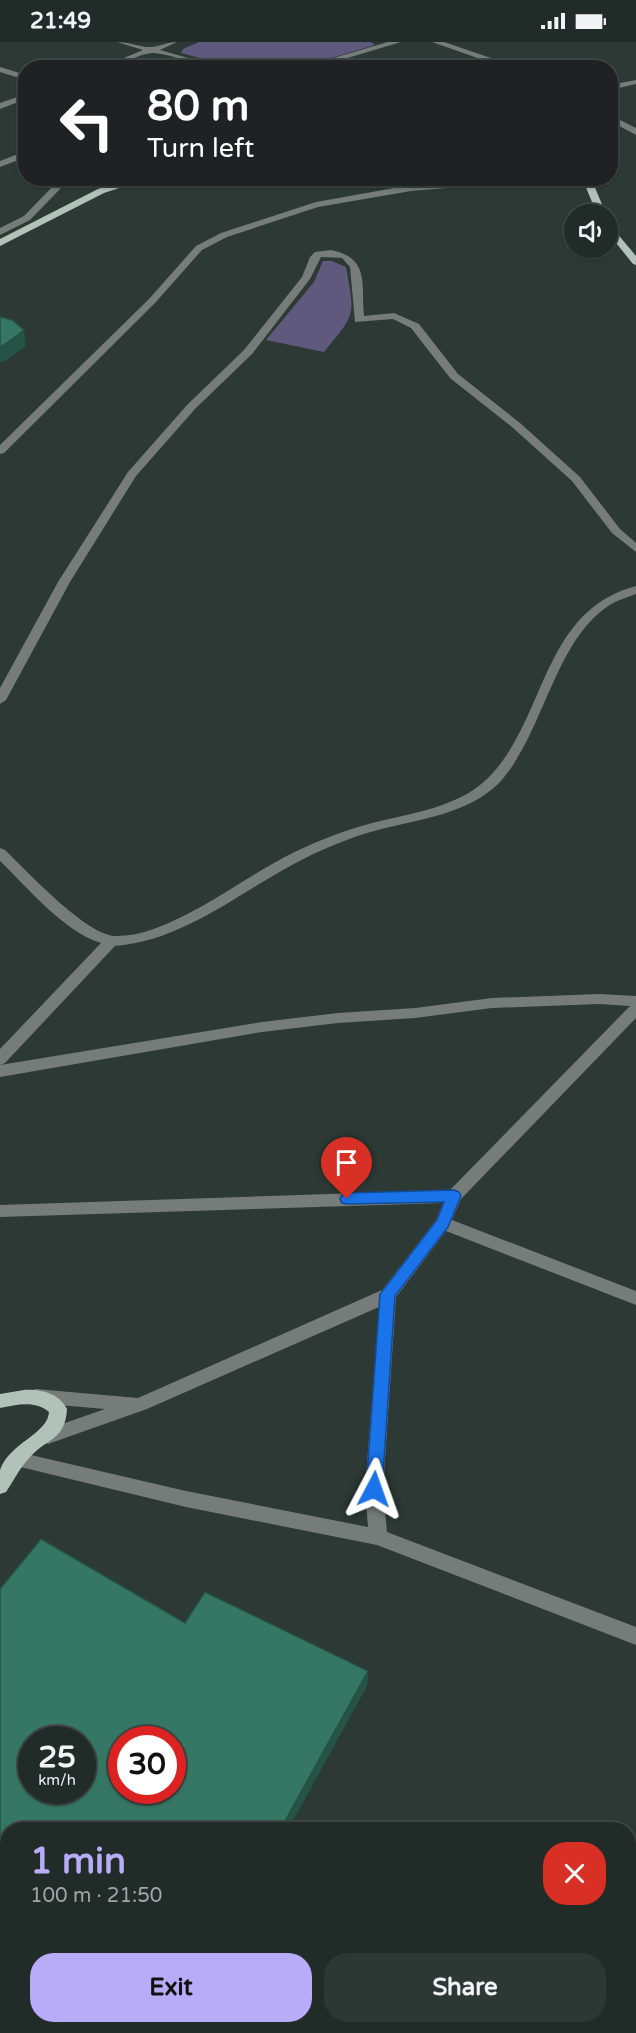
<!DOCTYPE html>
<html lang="en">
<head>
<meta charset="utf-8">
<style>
	:root { --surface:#212b28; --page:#2d3734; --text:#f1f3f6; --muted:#a2a7a8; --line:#3e4745; --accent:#b8abf7 }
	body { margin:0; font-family:"Varela Round",sans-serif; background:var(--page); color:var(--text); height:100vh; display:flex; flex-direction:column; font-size:22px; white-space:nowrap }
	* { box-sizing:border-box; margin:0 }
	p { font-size:20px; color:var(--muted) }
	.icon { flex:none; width:33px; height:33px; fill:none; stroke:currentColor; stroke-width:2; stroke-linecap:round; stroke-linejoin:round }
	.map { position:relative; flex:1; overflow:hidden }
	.side { position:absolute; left:0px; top:1780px; width:636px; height:212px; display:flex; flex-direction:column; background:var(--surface); border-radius:24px 24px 0 0; box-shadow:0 2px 4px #0004,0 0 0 2px var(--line) }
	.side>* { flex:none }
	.banner { position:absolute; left:18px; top:18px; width:600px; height:126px; border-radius:24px; box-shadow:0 2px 4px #0004,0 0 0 2px var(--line); background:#202124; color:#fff; overflow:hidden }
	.fabs { position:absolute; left:564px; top:162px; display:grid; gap:12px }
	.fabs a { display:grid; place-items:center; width:54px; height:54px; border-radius:50%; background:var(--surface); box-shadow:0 2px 4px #0004,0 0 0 2px var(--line); font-size:30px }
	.speed { position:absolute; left:18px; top:1684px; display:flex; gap:12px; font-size:30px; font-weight:700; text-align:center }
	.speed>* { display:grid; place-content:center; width:78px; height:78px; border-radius:50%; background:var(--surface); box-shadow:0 2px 4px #0004,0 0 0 2px var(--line); line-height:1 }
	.speed small { font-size:15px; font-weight:400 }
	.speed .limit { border:9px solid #d22; background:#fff; color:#111 }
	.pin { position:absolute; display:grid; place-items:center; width:51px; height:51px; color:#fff; margin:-62px -26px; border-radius:50% 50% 50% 0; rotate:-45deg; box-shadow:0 0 6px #0007 }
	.pin .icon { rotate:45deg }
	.me { position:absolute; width:66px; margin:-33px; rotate:4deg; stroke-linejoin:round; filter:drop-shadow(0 0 4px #0008) }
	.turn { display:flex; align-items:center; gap:21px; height:126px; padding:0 30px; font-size:27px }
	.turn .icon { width:78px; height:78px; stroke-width:2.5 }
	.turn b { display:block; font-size:42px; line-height:51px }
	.round { display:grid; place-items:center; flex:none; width:63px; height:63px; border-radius:24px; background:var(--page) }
	.overview { display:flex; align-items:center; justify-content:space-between; height:102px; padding:0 30px }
	h1 { font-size:36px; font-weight:700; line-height:45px; color:var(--accent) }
	.cta { display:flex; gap:12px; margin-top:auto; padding:12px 30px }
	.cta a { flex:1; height:69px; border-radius:24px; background:var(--accent); color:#111; font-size:24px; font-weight:700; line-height:69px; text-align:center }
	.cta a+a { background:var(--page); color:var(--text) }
	.status { display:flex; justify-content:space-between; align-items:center; height:42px; padding:0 30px; background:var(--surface); direction:ltr }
	.status svg { height:16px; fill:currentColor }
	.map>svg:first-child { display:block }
</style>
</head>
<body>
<div class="status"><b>21:49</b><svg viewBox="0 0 49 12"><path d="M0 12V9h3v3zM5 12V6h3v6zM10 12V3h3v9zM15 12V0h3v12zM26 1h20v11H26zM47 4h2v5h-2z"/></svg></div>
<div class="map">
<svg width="636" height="1991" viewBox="0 0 636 1991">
	<rect width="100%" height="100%" fill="#2c3935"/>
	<path fill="#5f597d" d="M199 0H371L375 3 297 26 234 25 181 11 183 7Z
		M323 219H332L346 225C355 275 356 271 324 310L266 298 314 240Z"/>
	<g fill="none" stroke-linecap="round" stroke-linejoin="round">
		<path fill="#757c79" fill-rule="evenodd" d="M117 0C128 0 143 6 152 5 161 4 167 0 177 0L160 8 223 26C199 26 178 13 154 11 140 10 119 26 100 26L143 8Z
			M388 0H401L314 26H299Z
			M432 0H444L520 26H506Z
			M0 25 26 33V38L0 30Z
			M636 38V42L610 48V43Z
			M26 52V57L0 67V61Z
			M610 73 636 86V93L610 79Z
			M26 109V115L0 125V119Z
			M65 136H77L61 146 30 178 0 193V186L24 174 55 142Z
			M495 136 501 139 497 142 411 149 318 165 227 195 202 208 155 261 4 411 0 412V403L149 257 196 204 221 191 316 160 411 143Z
			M331 208C370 216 361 241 364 274L394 271 419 282 458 332 520 381 580 435 620 487 636 501V510L612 491 572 439 512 385 450 336 411 286 393 277 355 280 350 225 342 216 321 215 310 237 252 312 195 367 136 434 70 540 6 658 0 662V646L58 540 128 430 187 363 244 308 302 235 310 215 315 210Z
			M636 544V552C629 555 621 557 615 560 554 593 545 693 498 742 464 775 410 778 367 791 338 800 309 813 283 828 230 858 178 899 115 904L5 1021 0 1023V1007L101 901C64 890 27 845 0 819V806L5 808C26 828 86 893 115 894 164 896 232 844 274 821 300 806 329 794 358 785 400 772 455 769 488 736 547 677 541 569 636 544Z
			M599 952 636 954V976L461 1157 452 1178 636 1249V1263L446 1189 396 1255 383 1447 387 1490 636 1585V1603L377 1503 186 1465 12 1423 9 1418 12 1413 18 1410 186 1449 368 1485 365 1447 379 1265 147 1367 48 1402 42 1399 39 1394 42 1389 105 1367 36 1361 30 1359 27 1354 30 1349 36 1347 138 1356 382 1248 436 1178 443 1161 0 1175V1163L450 1148 630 964 599 962 492 966 415 976 338 981 262 990 0 1035V1023L262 980 338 971 415 966 492 956Z
			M0 1857H8V1879H0Z"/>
		<path fill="#b3c1bb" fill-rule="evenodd" d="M134 136H150L104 151 0 204V197L98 147Z
			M582 136H591L606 172H597Z
			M608 183 611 184 636 214V223L633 222 608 191Z
			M24 1348C40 1347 59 1351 67 1367 65 1398 49 1395 31 1414 21 1424 14 1438 6 1450L0 1452C0 1445 0 1434 0 1428 9 1401 48 1392 49 1370 35 1358 17 1363 0 1366V1352Z"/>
	</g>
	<path fill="#2e6656" d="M0 1547 185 1581 368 1629 367 1644 8 1788V1826L0 1822Z"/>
	<path fill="#255346" d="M24 288 26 304 5 319 0 320V304Z
		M368 1629 367 1644 288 1788H280Z
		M6 1809 8 1815V1825L4 1812Z
		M166 1984H174L171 1991H162Z"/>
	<path fill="#357764" stroke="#255346" stroke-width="1.5" fill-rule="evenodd" d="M0 275 12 278 24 288 4 303 0 304Z
		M41 1497 185 1581 205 1550 368 1629 280 1788H8V1810L6 1809 4 1812 0 1810V1547ZM32 1698H82V1749H32ZM122 1698H172V1749H122Z
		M0 1934 8 1935V1984H166L162 1991H0Z"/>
	<path fill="#1a73e8" stroke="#114b97" stroke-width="1.5" d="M454 1148 459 1150 461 1154 448 1185 395 1254 382 1447 380 1452 374 1454 368 1452 366 1447 380 1252 437 1178 444 1160 347 1162 342 1161 340 1157 342 1153 347 1151Z"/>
</svg>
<div class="fabs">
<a><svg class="icon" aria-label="sound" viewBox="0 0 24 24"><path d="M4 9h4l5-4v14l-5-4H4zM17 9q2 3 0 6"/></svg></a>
</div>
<div class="speed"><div>25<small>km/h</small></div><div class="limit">30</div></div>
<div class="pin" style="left:347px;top:1157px;background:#d93025"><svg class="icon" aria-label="arrive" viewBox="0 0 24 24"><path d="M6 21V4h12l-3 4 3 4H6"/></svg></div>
<svg class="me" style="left:374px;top:1447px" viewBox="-20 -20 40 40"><path d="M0-17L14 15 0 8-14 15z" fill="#1a73e8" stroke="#fff" stroke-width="4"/></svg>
<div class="banner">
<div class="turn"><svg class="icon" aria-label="left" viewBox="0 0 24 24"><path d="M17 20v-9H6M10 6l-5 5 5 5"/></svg><div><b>80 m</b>Turn left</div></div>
</div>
<section class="side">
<div class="overview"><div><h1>1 min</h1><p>100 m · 21:50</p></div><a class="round" style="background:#d93025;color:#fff"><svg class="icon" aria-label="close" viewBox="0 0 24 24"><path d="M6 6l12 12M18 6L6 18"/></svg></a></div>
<div class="cta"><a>Exit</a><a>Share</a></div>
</section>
</div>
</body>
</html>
